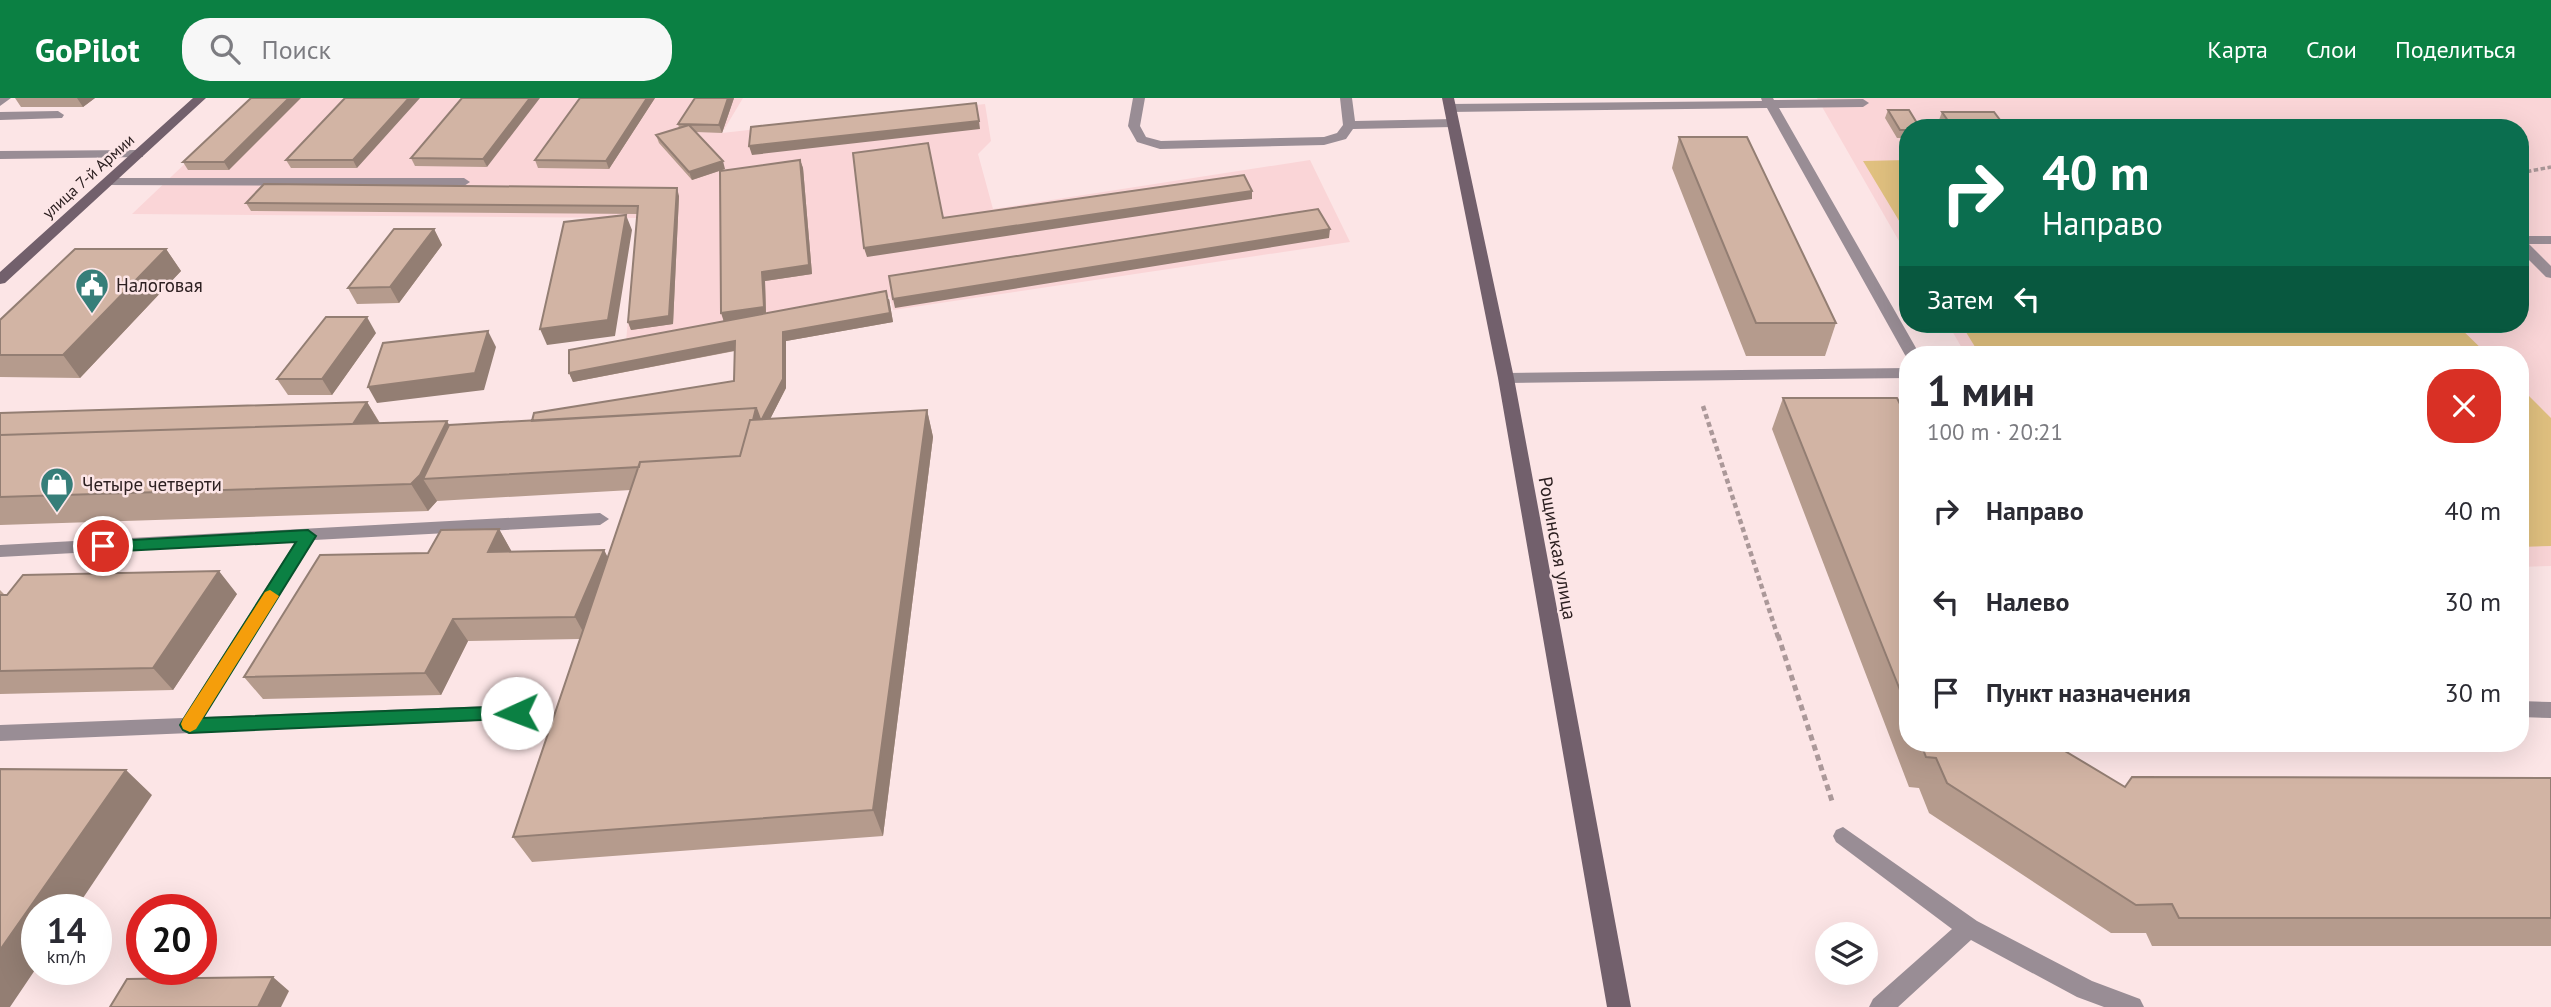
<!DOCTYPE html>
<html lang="ru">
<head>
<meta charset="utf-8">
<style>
	:root { --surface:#fff; --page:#f7f7f7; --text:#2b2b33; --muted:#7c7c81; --accent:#0b8043 }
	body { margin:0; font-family:"PT Sans",sans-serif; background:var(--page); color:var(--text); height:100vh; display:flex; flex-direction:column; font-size:26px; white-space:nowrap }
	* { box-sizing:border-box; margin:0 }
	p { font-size:23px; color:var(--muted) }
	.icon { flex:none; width:38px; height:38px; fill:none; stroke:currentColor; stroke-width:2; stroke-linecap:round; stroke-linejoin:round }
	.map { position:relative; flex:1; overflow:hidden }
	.sheet { position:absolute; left:1899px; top:248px; width:630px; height:406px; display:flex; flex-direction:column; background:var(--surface); border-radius:28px; box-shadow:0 7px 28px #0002 }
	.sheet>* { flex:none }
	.top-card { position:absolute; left:1899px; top:21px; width:630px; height:214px; border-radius:28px; box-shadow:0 7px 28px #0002; background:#0b6e4f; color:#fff; overflow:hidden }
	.buttons { position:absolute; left:1815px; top:824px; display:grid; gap:14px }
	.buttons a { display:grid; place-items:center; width:63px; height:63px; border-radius:50%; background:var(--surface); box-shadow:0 7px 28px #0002; font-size:35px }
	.speed { position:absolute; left:21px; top:796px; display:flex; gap:14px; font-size:35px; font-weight:700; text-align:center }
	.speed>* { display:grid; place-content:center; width:91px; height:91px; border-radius:50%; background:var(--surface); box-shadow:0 7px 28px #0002; line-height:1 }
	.speed small { font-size:18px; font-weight:400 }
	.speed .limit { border:10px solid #d22; background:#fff; color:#111 }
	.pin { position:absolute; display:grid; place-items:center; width:60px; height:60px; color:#fff; margin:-30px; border:4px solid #fff; border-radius:50%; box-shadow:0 2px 7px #0007 }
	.me { position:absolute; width:77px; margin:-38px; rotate:268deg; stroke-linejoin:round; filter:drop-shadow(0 0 5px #0008) }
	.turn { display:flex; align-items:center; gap:24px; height:147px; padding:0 28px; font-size:32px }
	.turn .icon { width:91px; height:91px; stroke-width:2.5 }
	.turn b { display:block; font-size:49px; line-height:60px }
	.then { display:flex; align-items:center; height:66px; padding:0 28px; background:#0003; gap:14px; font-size:26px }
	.round { display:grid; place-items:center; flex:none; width:74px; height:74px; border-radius:28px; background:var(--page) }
	.head { display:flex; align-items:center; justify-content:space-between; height:119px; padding:0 28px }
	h1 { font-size:42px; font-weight:800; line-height:52px }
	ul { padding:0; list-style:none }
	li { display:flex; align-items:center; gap:21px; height:91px; padding:0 28px }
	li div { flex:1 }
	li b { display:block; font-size:26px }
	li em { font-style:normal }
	header { display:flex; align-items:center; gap:42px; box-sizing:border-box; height:98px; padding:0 35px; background:var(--accent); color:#fff }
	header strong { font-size:33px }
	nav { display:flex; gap:38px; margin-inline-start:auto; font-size:24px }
	.search { width:490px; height:63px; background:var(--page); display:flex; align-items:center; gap:18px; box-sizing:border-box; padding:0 24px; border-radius:28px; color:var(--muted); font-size:26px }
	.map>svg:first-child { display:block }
</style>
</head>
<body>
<header>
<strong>GoPilot</strong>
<div class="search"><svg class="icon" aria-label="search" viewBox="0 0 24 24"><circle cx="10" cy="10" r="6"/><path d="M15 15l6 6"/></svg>Поиск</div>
<nav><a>Карта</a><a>Слои</a><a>Поделиться</a></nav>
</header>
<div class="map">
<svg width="2551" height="909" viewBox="0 0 2551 909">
	<rect width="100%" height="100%" fill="#fce5e6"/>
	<path fill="#fad5d7" d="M254 0H743L722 35 985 6 991 43 978 56 993 111 1310 62 1350 144 893 212 890 199 626 244 637 120 132 116Z
		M1817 0H2551V468L2520 469V257H1966L1948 226H2520V30H1908L1907 157Z"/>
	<path fill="#e0c07f" d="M1907 62H1908L1907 136 1863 63Z
		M1961 226H2456L2488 257H1980Z
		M2520 289 2551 320V448L2520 449Z"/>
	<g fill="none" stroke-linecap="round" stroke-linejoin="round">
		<path stroke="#ab9899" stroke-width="3.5" stroke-dasharray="4.5 2.5" stroke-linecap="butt" d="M2520 75 2551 69"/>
		<path stroke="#ab9899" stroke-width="4.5" stroke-dasharray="5 3.5" stroke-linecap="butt" d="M1703 308 1778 539"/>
		<path stroke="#ab9899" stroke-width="5" stroke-dasharray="6 4.5" stroke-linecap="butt" d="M1778 537 1833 706"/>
		<path fill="#998d95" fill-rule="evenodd" d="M0 0H11L0 8Z
			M1133 0H1145L1140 28 1146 39 1161 43 1324 39 1337 35 1343 27 1340 0H1352L1355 23 1453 21 1459 25 1453 29 1353 31 1346 41 1324 47 1160 51 1137 44 1128 28Z
			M1761 0H1773L1774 2 1863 1 1869 5 1863 9 1779 10 1920 257H1908V260L1905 257 1767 10 1450 14 1444 10 1450 6 1762 3Z
			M58 13 64 17 62 20 0 22V14Z
			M139 52 143 53V59L0 61V53Z
			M107 80H464L470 84 464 88 102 87 101 84Z
			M2520 138H2551V146H2529L2551 168V180L2546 179 2520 153Z
			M1908 270V280L1506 285 1498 280 1506 275Z
			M600 415 609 421 600 427 314 442 204 619 517 607 524 609 527 615 524 621 0 643V627L183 620 296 443 0 459V447Z
			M2520 603 2551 604V620L2520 619Z
			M1843 729 1977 823 2092 883 2140 901 2144 909H2104L2077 899 1971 842 1898 909H1869L1873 901 1952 831 1836 744 1833 738 1836 732Z"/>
		<path fill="#72606c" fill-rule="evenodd" d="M193 0H206L5 185 0 186V174Z
			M1442 0H1454L1514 280 1631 909H1607L1498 280Z"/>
	</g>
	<path fill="#b59b8d" d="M15 0H95L83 9H21Z
		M251 0 229 72H188L183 64Z
		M345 0 357 70H291L286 62Z
		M462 0 487 69 415 68 411 60Z
		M580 0H655L609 71 538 70 535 62Z
		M734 0 722 35 696 34 725 71 692 82 659 45 656 37 679 30 678 26Z
		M1888 12 1908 30V40H1897L1885 20Z
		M1942 14 2006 30H1944L1939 22Z
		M1679 39 1836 225 1825 258H1746L1672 70Z
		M800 62 803 70 812 176 765 183 766 215 889 201 893 224 786 243V290L770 321 927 312 933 339 883 738 532 764 513 739 580 541 468 543 441 597 263 601 244 579 428 455 499 431 511 453 604 452 608 460 631 392 437 403 428 413 0 427V315L367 304 380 325 450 327 532 323 734 283 735 253 573 284 569 275 723 223Z
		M679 98 673 226 631 232 628 224 638 116 251 113 246 105Z
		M434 131 442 147 399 205 357 206 348 190Z
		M166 151 181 173 80 280 0 279V222Z
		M376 235 332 297H288L277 281Z
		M1783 300 1908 322V646H2056L2055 647 2125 689 2551 680V848H2152L2146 835H2111L1929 715 1919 690 1909 689 1772 331Z
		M0 492 5 497 237 496 173 592 0 596Z"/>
	<path fill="#937e73" d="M77 0H95L83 9Z
		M289 0H301L229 72 224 64Z
		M409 0H420L357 70 353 62Z
		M530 0H540L487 69 483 61Z
		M647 0H655L609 71 606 63Z
		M728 0H734L722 35 719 27Z
		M979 23 980 31 752 57 749 48Z
		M800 62 803 70 812 176 765 183 766 217 724 224 721 215 762 174Z
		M723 63 725 71 692 82 689 74Z
		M677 90 679 98 673 226 631 232 628 224Z
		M1252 93V101L867 159 864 150Z
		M626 117 632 132 615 238 547 247 540 231Z
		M434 131 442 147 399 205 390 189Z
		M1330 131 1329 140 895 210 893 201Z
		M166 151 181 173 80 280 63 257Z
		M889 201 893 224 786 243V290L764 333 742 363 756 310 783 234Z
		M367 219 376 235 332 297 322 281Z
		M488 233 496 249 484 292 377 305 368 289Z
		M735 243 738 252 573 284 569 275Z
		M367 304 380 326 350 330Z
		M927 312 933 339 883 738 873 712Z
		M447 323 462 350 423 381 437 403 428 413 411 386Z
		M499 431 512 454H488Z
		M604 452 615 474 587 541 575 519Z
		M219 473 237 496 173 592 153 570Z
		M453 521 468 543 441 597 425 575Z
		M126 672 152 697 75 812H37V869L10 909H0V852Z
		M273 879 289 893 281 909H258Z"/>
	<path fill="#d2b4a4" stroke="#937e73" stroke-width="2" d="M251 0H289L224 64H183Z
		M345 0H409L353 62H286Z
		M462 0H530L483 61 411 60Z
		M580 0H647L606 63 535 62Z
		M695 0H728L719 27 678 26Z
		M976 5 979 23 749 48 751 29Z
		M1888 12H1909L1920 30H1908V32H1900Z
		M1942 14H1994L2006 30H1953Z
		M689 27 723 63 689 74 656 37Z
		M1679 39H1747L1836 225H1756Z
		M928 45 943 120 1244 77 1252 93 864 150 853 55Z
		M800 62 809 167 762 174 764 209 721 215 720 73Z
		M264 86 677 90 669 218 628 224 638 108 246 105Z
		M1318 111 1330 131 893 201 889 178Z
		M626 117 608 222 540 231 564 124Z
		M394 131H434L390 189 348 190Z
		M75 151H166L63 257H0V222Z
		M886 193 890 215 783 234V281L762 321H760L756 310 532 323 534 315 734 283 735 243 569 275V252Z
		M326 219H367L322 281H277Z
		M488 233 475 275 368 289 383 245Z
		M1783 300H1897L1908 322V612Z
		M367 304 353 326 0 337V315Z
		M756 310 753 322H750L740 358 640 364 639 369 423 381 449 327Z
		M927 312 873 712 513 739 640 364 740 358 750 322Z
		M447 323 420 377 411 386 0 399V337Z
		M499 431 488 454 604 452 575 519 453 521 425 575 244 579 320 457 428 455 441 432Z
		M219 473 153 570 0 573V497H7L23 477Z
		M1921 646H2056L2055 647 2125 689 2132 679 2551 680V820H2179L2172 806 2136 807 1947 685 1936 660 1926 659Z
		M0 671 126 672 0 852Z
		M273 879 258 909H110L127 881Z"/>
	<path fill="#0b8043" stroke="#07532c" stroke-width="2" d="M308 432 316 438 203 620 517 608 524 610 526 615 524 620 189 635 183 632 180 627 183 622 296 444 103 454 97 452 95 448 97 444Z"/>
	<path fill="#f59e0b" d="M270 492 279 498 196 631 190 634 183 631 181 626 183 621 265 494Z"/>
	<defs>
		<g id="civic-pin" transform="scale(1.75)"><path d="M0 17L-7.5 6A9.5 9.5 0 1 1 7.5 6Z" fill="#367e79" stroke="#fce5e6"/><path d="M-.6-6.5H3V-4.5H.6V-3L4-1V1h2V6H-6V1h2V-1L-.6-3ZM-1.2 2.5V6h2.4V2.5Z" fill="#fff"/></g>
		<g id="shop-pin" transform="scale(1.75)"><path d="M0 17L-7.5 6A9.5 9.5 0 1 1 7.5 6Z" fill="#367e79" stroke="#fce5e6"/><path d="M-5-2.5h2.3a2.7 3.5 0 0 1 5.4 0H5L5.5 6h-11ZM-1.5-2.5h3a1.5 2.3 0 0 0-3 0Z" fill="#fff"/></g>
	</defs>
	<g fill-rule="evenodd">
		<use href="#civic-pin" x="92" y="187"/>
		<use href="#shop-pin" x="57" y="386"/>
	</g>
	<g text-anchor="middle" stroke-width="5" stroke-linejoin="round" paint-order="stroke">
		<g font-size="16" fill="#2d2021" stroke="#fce5e6">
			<text transform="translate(88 78) rotate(-42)" y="6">улица 7-й Армии</text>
		</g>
		<g font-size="19" fill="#2d2021" stroke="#fce5e6" text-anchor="start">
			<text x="116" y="194">Налоговая</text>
			<text x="82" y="393">Четыре четверти</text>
		</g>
		<g font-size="19" fill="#2d2021" stroke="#fce5e6">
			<text transform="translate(1558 450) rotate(80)" y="7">Рощинская улица</text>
		</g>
	</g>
</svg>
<div class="buttons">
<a><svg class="icon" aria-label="layers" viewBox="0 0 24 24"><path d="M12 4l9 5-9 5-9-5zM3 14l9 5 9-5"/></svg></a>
</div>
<div class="speed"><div>14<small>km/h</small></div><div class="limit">20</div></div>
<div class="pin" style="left:103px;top:448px;background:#d93025"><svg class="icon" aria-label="arrive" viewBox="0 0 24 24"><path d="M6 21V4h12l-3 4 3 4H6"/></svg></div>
<svg class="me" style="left:517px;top:615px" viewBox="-20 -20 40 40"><circle r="19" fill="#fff"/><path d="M0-13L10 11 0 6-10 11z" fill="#0b8043"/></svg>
<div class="top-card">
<div class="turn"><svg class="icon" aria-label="right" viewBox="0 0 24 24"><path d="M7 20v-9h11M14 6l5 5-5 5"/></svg><div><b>40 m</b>Направо</div></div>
<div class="then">Затем<svg class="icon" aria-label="left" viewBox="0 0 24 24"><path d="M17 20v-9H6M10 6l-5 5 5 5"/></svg></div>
</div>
<section class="sheet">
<div class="head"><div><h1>1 мин</h1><p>100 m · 20:21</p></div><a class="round" style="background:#d93025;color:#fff"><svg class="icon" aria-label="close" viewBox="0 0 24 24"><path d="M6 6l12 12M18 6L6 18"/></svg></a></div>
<ul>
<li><svg class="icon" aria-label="right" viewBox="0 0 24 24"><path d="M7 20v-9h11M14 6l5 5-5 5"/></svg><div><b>Направо</b></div><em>40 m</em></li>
<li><svg class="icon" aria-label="left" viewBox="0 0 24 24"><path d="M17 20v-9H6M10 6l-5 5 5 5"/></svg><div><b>Налево</b></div><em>30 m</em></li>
<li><svg class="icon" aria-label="arrive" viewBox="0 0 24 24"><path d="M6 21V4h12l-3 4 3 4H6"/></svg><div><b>Пункт назначения</b></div><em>30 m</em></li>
</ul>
</section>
</div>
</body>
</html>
